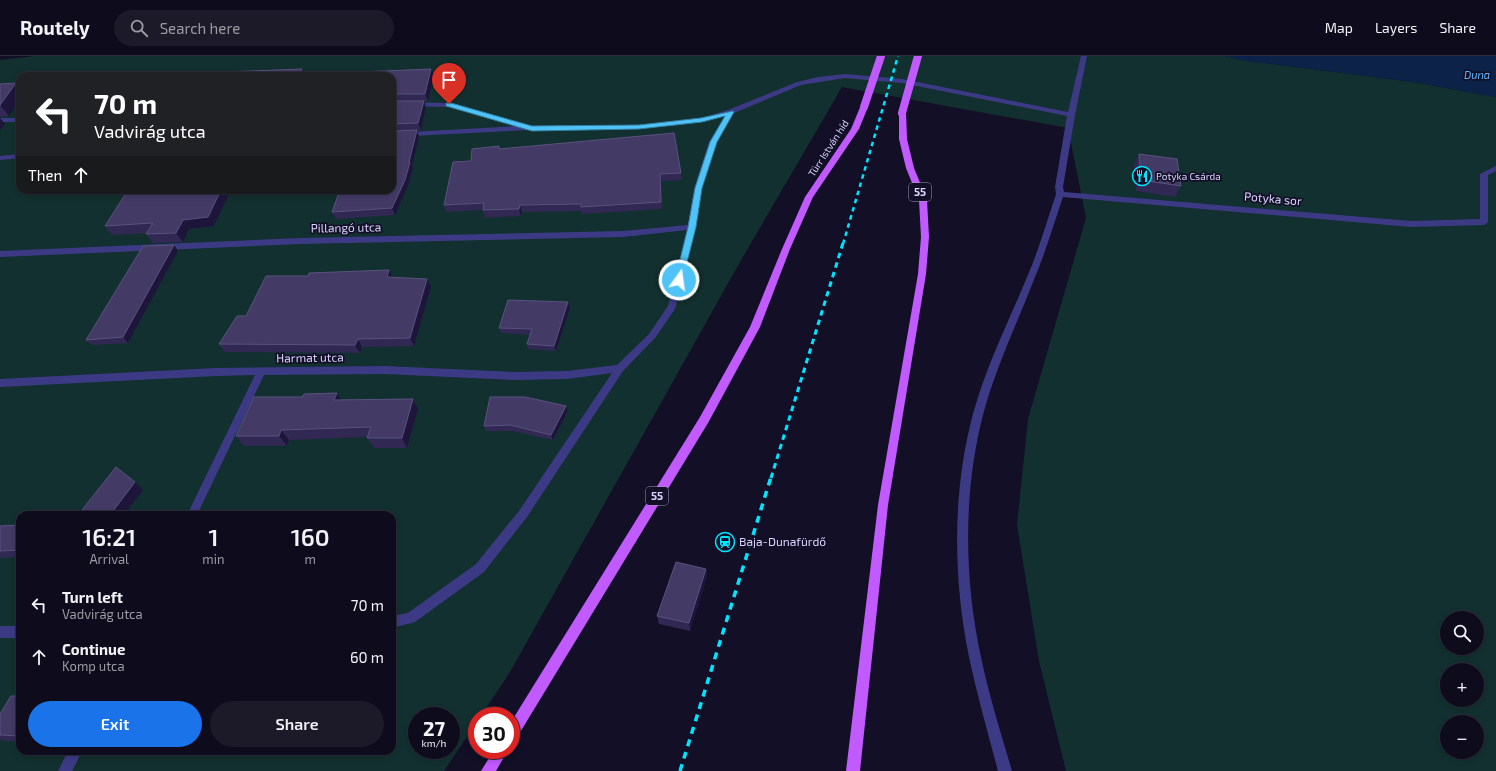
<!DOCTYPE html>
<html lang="en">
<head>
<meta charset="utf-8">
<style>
	:root { --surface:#0e0b1c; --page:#1c1929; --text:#f1f3f6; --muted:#9b9ba3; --line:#2e2b3b; --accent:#1a73e8 }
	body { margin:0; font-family:"Exo 2",sans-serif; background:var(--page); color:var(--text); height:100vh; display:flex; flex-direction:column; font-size:15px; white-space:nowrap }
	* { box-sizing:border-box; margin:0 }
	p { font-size:13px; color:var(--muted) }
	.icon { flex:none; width:22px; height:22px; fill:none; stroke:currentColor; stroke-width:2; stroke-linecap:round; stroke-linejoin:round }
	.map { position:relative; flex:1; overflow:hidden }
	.drawer { position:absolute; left:16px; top:455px; width:380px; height:244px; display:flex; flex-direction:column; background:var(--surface); border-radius:12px; box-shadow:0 2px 6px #0003,0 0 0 1px var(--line) }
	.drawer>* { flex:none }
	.hud { position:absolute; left:16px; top:16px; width:380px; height:122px; border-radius:12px; box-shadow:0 2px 6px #0003,0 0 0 1px var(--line); background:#202124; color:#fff; overflow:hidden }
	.controls { position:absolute; left:1440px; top:555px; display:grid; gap:8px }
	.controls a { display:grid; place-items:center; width:44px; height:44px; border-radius:50%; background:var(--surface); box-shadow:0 2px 6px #0003,0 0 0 1px var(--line); font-size:20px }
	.speed { position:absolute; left:408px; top:651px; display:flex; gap:8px; font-size:20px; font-weight:700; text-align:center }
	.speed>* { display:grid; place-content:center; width:52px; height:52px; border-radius:50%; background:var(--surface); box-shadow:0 2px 6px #0003,0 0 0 1px var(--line); line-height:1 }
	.speed small { font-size:10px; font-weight:400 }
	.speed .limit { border:6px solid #d22; background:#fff; color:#111 }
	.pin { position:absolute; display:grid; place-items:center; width:34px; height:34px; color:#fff; margin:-41px -17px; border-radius:50% 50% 50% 0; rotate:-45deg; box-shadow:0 0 4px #0007 }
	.pin .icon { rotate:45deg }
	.me { position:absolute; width:44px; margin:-22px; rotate:14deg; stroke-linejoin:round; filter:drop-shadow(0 0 3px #0008) }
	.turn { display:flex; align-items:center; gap:14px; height:84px; padding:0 12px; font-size:18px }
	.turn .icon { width:52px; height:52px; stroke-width:2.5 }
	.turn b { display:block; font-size:28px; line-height:34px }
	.then { display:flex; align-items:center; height:38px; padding:0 12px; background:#0003; gap:8px; font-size:15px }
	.eta { display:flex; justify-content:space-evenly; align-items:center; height:68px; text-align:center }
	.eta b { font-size:24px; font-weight:600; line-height:28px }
	.action { display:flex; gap:8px; margin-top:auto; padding:8px 12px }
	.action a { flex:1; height:46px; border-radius:24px; background:var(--accent); color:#fff; font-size:16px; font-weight:600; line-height:46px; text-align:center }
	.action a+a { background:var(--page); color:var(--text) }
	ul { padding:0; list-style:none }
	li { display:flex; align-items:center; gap:12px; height:52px; padding:0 12px }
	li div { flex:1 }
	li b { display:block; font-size:15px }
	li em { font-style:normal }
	header { display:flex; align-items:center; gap:24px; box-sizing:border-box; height:56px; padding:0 20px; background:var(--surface); border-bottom:1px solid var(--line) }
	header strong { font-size:19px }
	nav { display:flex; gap:22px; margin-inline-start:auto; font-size:14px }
	.search { width:280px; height:36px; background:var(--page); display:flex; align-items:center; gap:10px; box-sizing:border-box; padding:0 14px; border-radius:22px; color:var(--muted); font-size:15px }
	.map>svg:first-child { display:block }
</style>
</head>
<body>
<header>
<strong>Routely</strong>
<div class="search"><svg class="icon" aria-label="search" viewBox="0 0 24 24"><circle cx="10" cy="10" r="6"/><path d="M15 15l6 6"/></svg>Search here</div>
<nav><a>Map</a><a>Layers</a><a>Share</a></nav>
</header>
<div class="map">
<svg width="1496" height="715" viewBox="0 0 1496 715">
	<rect width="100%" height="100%" fill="#130f26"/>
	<path fill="#12302f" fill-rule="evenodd" d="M34 0H1225L1241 4 1414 26 1496 41V715H1066L1039 605 1017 469 1028 363 1086 162 1068 72 842 31 740 206 510 616 481 660H477V666L444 715H0V4ZM20 20H392V134H20ZM20 459H392V695H20ZM1447 562H1477V592H1447ZM1447 614H1477V644H1447ZM417 660H451V694H417ZM1447 666H1477V696H1447Z"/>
	<path fill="#0c2248" d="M1225 0H1496V41L1414 26 1241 4Z"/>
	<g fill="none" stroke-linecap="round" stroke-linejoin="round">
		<path fill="#3d3a85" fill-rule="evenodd" d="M1081 0H1087L1075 59 1063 131 1064 136 1411 165 1480 163V118L1496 110V115L1488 119V166L1484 169 1411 171 1063 141C1053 170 1045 198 1033 226 1016 270 995 313 983 359 963 436 964 523 981 601 989 640 1001 677 1012 715H998C988 677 977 639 969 601 953 523 952 436 973 358 987 307 1012 259 1032 209 1041 186 1048 162 1056 138L1055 131 1067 60 902 27 845 22 801 29 734 57 717 86 702 133 696 171 675 253 655 282 623 315 527 461 484 516 415 566 392 572V560L408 557 476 508 519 455 612 317 567 323 514 324 385 318 264 319 197 459H187L255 319 216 320 0 331V323L216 312 385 310 514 316 567 315 617 309 649 278 668 250 687 174 623 181 300 188 0 201V195L300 182 623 175 688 169 694 133 709 86 725 60C662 77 596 72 532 74 485 76 439 79 392 81V77L518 70 449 51 392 50V46L449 47 528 70 639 69 702 62 728 54 797 26 818 21 845 18 902 23 1068 56Z
			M0 62H20V66H0Z
			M20 98V102L0 104V100Z
			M0 570H20V582H0Z
			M68 695H82L72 715H58Z"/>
		<path fill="#c25bff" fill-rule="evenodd" d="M861 49H867L868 51 859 73 813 141 790 193 760 271 708 367 516 683 511 684V666L700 361 750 271 782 193 805 141 851 73Z
			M899 55H905L906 57 907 83 914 112 927 144 929 181 926 218 888 449 860 715H846L878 449 918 218 921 181 919 144 906 112 899 83Z
			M494 694H508L496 715H481Z"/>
		<path stroke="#00e5ff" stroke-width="2.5" stroke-dasharray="4.5 4" stroke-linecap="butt" d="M843 188 898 0"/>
		<path stroke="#00e5ff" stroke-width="3" stroke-dasharray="5.5 4.5" stroke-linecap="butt" d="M771 422 843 187"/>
		<path stroke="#00e5ff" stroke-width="3.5" stroke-dasharray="7 6" stroke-linecap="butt" d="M680 715 771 421"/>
		<path stroke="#c25bff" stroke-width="8" d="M864 51 881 0
			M902 57 918 0"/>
	</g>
	<path fill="#312854" d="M392 20H434L428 45H392Z
		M0 28 9 60 0 61Z
		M392 45H424L426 52 421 74 397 75 417 74 419 81 412 110 413 112 408 130 395 159 336 163 332 156 392 134Z
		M499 90V93L681 117 682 124 661 125 662 153 582 158V155L522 156 521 160 485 162 483 154 446 156 444 149 471 105Z
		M1139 98 1181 130 1175 141 1136 135 1134 109Z
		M128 134 214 170 189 173 183 186 153 187 146 178 147 177 112 179 105 170Z
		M174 189 178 195 128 287 92 289 86 284Z
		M392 221 427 223 431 231 414 290 362 291 360 297 225 296 219 288 246 260Z
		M570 252 556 295 528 293 527 288 530 279 501 277 499 272Z
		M337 337 341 344 413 343 418 353 407 392H374L367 382 368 381 289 384 287 390H244L236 380 302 341Z
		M568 355 553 384 512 375H486L484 370Z
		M20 469V501L0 502V470Z
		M706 513 707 521 690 575 659 568 657 560Z
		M20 640V686L4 685 0 683V658Z"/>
	<path fill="#1d163a" d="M302 13 304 18 305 16 307 20H302L300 16Z
		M431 13 434 20 428 45 425 38Z
		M16 27 20 33V44L9 60 0 49Z
		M424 45 426 52 421 74 418 67Z
		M0 62 5 68 0 74Z
		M417 74 419 81 412 110 413 112 408 130 395 159 392 152 409 106Z
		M221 134H231L214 170 189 173 183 186 176 177 183 164Z
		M520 149 522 156 521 160 519 153Z
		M174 189 178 195 128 287 123 281Z
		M389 214 393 223 387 221Z
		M427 223 431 231 414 290 410 282Z
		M568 246 570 252 556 295 554 290Z
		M358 283 362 291 360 297 355 289Z
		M337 337 343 347 334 344Z
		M413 343 418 353 407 392 402 382Z
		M566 350 568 355 553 384 551 379Z
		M281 374 289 384 287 390 279 380Z
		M135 426 143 434 124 459H110Z
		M706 513 707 521 690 575 689 567Z"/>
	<path fill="#433a66" stroke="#5a527e" d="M302 13 300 16H305L303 20H223L225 16Z
		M431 13 425 38H392V20H358L360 16Z
		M16 27 0 49V50V28Z
		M392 45H424L418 67 392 68Z
		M417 74 409 106H410L405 124 392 152 332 156 340 134H392V75Z
		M674 77 681 117 660 118 661 146 581 151V148L520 149 519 153 483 154 484 147 444 149 453 106 471 105 472 93 499 90V93Z
		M1139 98 1177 103 1181 130 1141 124Z
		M128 134H221L208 161 183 164 176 177 146 178 153 167 105 170Z
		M174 189 123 281 86 284 143 190Z
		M389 214 387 221 427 223 410 282 358 283 355 289 219 288 237 260H246L266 220H308L309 217Z
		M508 244 568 246 554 290 527 288 532 273 499 272Z
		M337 337 334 344 413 343 402 382H367L371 371 281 374 279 380H236L254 341H302L304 338Z
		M490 341H525L566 350 551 379 510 369 484 370Z
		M116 411 135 426 110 459H78Z
		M20 469V494L0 495V470Z
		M676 506 706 513 689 567 657 560Z
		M11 640H20V680L0 679V658Z"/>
	<path fill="#4fc3f7" stroke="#337fa1" d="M446 47H451L532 70 639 69 701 62 733 55 734 56 717 86 702 132 696 171 682 226H676L675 224 688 171 695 132 710 86 725 60 702 66 639 73 532 75 446 50Z"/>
	<defs>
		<g id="restaurant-ring" transform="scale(1)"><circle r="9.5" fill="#130f26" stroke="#00e5ff" stroke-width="1.5"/><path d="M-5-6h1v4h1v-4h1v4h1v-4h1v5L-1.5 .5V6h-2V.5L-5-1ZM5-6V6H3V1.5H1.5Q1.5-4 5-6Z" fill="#00e5ff"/></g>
		<g id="station-ring" transform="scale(1)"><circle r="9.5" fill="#130f26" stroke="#00e5ff" stroke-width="1.5"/><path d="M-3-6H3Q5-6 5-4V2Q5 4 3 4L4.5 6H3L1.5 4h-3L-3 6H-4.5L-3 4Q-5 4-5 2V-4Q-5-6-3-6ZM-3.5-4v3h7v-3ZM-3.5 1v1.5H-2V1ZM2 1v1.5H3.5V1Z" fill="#00e5ff"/></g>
	</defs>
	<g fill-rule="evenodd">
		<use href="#restaurant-ring" x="1142" y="120"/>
		<use href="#station-ring" x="725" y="486"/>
	</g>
	<g text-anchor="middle" stroke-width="3.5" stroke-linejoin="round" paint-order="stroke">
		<g font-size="10" fill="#d9d4ff" stroke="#130f26">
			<text transform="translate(828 92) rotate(-57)" y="4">Türr István híd</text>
		</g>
		<g font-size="10" fill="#d9d4ff" stroke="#130f26" text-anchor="start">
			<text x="1156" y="124">Potyka Csárda</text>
		</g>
		<g font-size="11" font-style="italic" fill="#62b6ff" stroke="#130f26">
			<text x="1477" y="23">Duna</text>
		</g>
		<g fill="#130f26" stroke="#9e99be" stroke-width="1">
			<rect x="909" y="127" width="22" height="18" rx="3"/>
			<rect x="646" y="431" width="22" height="18" rx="3"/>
		</g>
		<g font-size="11" font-weight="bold" fill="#d9d4ff">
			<text x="920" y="140">55</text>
			<text x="657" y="444">55</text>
		</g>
		<g font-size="12" fill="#d9d4ff" stroke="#130f26">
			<text transform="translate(1273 143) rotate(5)" y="4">Potyka sor</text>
			<text transform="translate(346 172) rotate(-1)" y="4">Pillangó utca</text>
			<text transform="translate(310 302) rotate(-1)" y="4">Harmat utca</text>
		</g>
		<g font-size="12" fill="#d9d4ff" stroke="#130f26" text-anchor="start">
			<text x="739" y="490">Baja-Dunafürdő</text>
		</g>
	</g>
</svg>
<div class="controls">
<a><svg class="icon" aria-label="search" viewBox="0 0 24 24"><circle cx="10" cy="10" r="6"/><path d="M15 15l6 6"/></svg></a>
<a>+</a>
<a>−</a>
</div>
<div class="speed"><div>27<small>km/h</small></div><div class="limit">30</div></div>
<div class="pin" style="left:449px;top:48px;background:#d93025"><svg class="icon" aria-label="arrive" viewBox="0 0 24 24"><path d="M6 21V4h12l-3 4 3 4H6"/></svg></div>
<svg class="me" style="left:679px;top:224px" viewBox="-20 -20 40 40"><circle r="17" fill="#4fc3f7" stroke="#fff" stroke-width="3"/><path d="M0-11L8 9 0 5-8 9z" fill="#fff"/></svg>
<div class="hud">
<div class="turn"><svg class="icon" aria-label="left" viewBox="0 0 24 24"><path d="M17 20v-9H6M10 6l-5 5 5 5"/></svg><div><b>70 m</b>Vadvirág utca</div></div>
<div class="then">Then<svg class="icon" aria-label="ahead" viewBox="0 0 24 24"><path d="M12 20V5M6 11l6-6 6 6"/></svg></div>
</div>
<section class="drawer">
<div class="eta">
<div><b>16:21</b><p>Arrival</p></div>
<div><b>1</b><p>min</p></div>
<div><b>160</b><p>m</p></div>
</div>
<ul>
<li><svg class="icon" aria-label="left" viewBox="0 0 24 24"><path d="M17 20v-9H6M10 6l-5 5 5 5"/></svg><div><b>Turn left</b><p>Vadvirág utca</p></div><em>70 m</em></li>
<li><svg class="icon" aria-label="ahead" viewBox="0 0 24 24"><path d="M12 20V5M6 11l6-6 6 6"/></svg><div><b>Continue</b><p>Komp utca</p></div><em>60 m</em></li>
</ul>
<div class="action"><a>Exit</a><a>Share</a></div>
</section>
</div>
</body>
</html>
